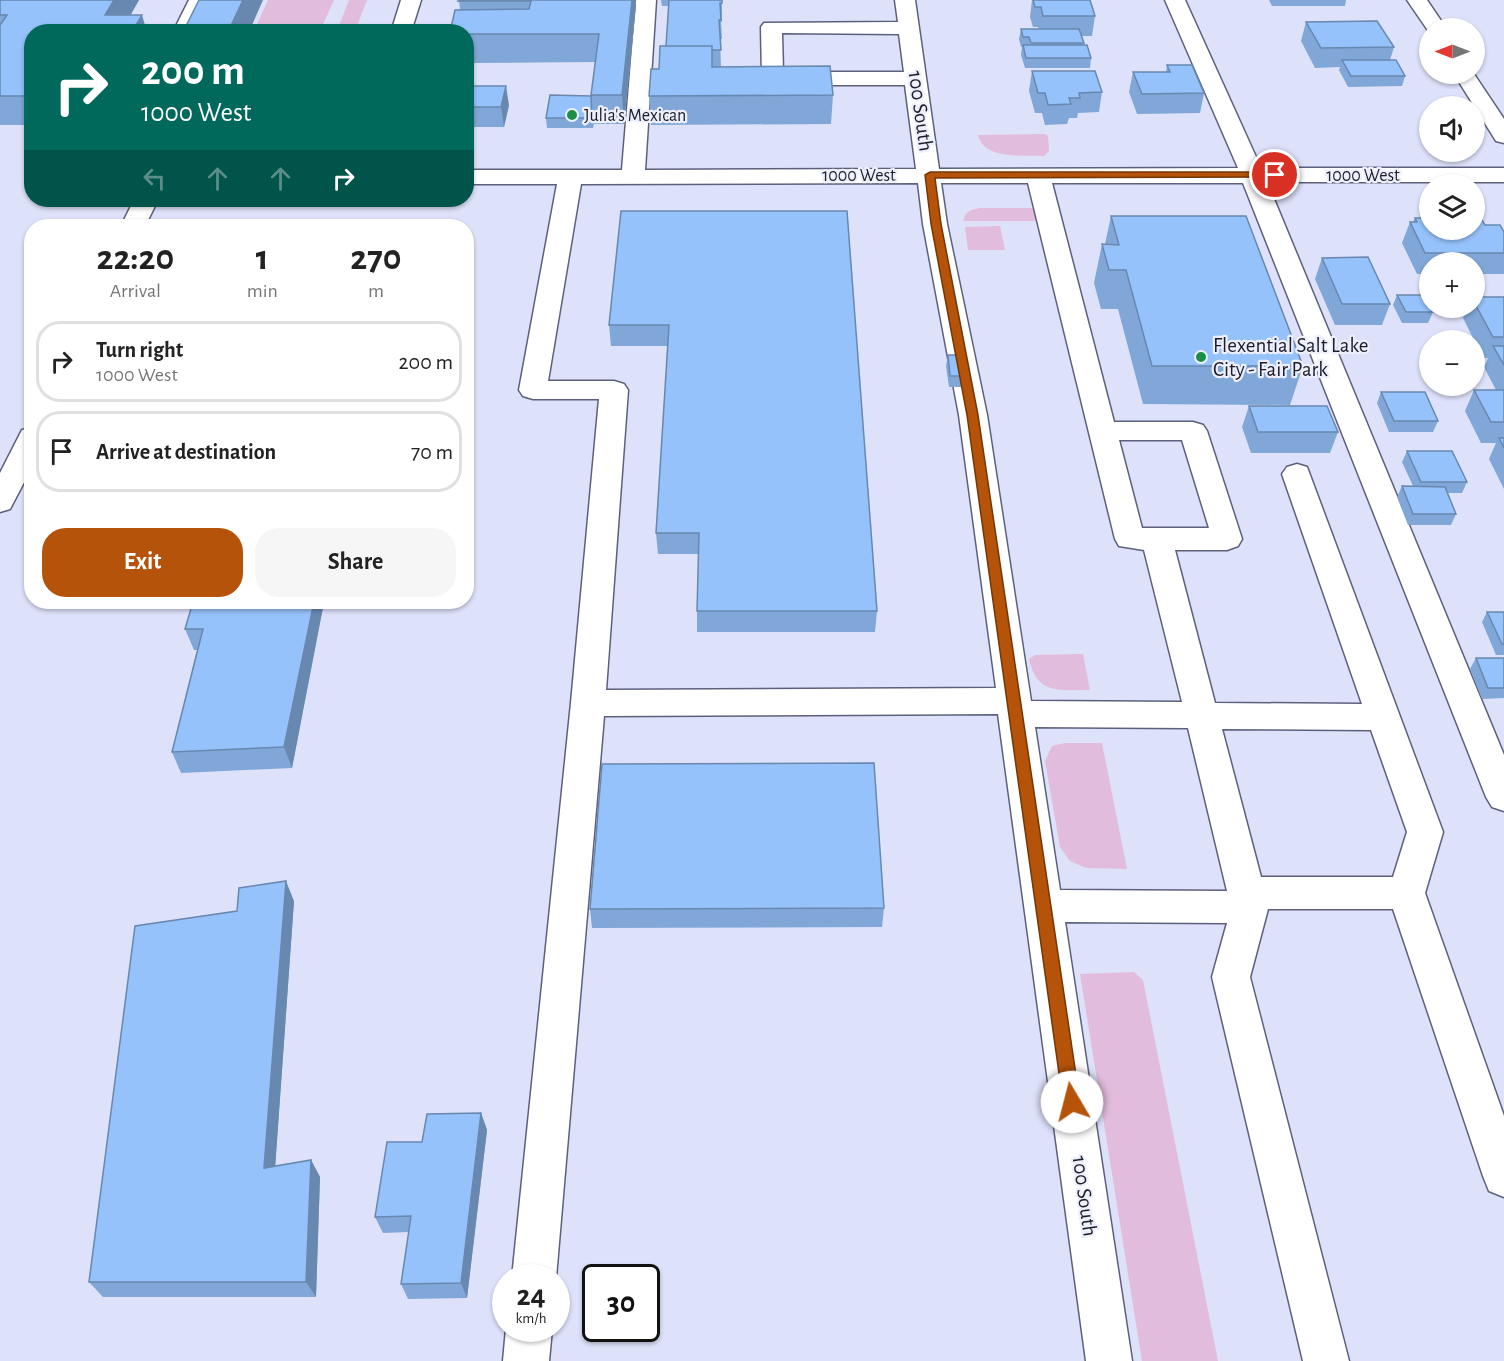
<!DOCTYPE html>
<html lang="en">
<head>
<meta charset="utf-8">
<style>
	:root { --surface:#fff; --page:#f6f6f6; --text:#222; --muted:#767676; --line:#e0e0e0; --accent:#b45309 }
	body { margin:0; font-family:"Alegreya Sans",sans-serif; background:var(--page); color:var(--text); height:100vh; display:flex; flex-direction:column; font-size:22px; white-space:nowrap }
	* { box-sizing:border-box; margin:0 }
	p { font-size:20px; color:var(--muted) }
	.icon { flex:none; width:33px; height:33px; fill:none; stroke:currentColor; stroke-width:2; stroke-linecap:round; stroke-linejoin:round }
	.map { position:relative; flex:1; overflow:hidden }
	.panel { position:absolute; left:24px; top:219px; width:450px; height:390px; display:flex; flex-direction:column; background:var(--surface); border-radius:24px; box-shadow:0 2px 4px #0004 }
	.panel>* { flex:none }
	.banner { position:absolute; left:24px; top:24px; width:450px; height:183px; border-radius:24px; box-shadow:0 2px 4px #0004; background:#00695c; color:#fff; overflow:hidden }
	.needle { width:39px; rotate:270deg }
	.tools { position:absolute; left:1419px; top:18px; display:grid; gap:12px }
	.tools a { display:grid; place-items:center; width:66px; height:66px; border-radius:50%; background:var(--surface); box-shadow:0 2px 4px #0004; font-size:30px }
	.speed { position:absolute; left:492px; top:1264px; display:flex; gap:12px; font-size:30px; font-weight:700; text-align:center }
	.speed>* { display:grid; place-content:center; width:78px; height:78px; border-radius:50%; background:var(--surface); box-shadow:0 2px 4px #0004; line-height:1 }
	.speed small { font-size:15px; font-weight:400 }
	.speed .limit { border:3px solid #111; border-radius:9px; background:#fff; color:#111 }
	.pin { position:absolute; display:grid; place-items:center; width:51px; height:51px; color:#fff; margin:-26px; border:3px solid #fff; border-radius:50%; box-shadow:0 2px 6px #0007 }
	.me { position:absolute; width:66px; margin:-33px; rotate:352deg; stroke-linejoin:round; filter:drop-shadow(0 0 4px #0008) }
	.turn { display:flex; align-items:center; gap:21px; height:126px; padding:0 18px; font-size:27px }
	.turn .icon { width:78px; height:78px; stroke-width:2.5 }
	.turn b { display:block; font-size:42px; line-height:51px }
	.lanes { display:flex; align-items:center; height:57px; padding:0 18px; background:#0003; justify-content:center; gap:30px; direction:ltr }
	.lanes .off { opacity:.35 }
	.eta { display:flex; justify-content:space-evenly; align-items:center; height:102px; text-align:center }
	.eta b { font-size:36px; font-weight:700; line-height:42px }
	.primary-button { display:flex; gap:12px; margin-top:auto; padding:12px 18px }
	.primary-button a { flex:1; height:69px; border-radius:24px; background:var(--accent); color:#fff; font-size:24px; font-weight:700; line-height:69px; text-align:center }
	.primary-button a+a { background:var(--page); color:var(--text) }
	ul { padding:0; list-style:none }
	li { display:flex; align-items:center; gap:18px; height:81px; margin:0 12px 9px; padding:0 6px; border:3px solid var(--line); border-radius:24px }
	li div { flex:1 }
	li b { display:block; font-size:22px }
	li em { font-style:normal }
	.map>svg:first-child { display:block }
</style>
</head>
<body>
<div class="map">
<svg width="1504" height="1361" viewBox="0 0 1504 1361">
	<rect width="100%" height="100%" fill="#dde1fa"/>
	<path fill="#e2bcdc" d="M268 0H334L320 31H254Z
		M349 0H367L355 31H337Z
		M1045 134 1048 136 1049 151 1044 156C1023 155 984 160 978 135Z
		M980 208H1033L1036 210 1039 221H963C966 211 970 210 980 208Z
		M1000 226 1005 250H968L965 227Z
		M1083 654 1090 690C1059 690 1037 695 1029 659L1035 655Z
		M1065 743H1102L1127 869 1086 868 1070 861 1060 847 1045 761 1052 746Z
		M1134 972 1143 980 1218 1361H1142L1080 974Z"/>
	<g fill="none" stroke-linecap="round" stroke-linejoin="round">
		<g stroke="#5d607c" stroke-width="3">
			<path id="minor" d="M189 0H209L194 32H173Z
				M401 0H421L411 32H391Z
				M636 0H656L645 170 916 169 905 85H773L765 84 762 79 761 27 764 23 898 22 895 0H915L939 169 1238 168 1165 0H1185L1261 168H1504V182H1267L1504 755V811L1492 807 1486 797 1243 183H1052L1114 422H1193L1203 425 1207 431 1242 539 1238 546 1227 550H1175L1215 703 1362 704 1282 474 1287 467 1297 464 1307 467 1443 832 1425 893 1504 1116V1197L1489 1191 1483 1176 1393 909H1268L1250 977 1349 1361H1303L1212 977 1227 923 1065 922 1132 1361H1086L998 714 604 716 556 1278H512L571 703 599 399H533L523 396 519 390 557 184H466V170H622ZM782 33 899 34 904 72H783ZM918 183 923 224 959 415 996 688 606 690 628 390 624 384 614 381H548L581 184ZM941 183H1028L1115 539 1119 546 1144 550 1182 702 1031 701 987 415 947 224ZM1119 440H1182L1209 528H1142ZM1035 727 1188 728 1227 891 1060 890ZM1222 729 1371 730 1407 832 1393 877H1261Z
				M1407 0H1427L1446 28H1430L1429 32Z
				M1454 74H1474L1504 119V143L1496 141Z
				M134 200H158L145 226H121Z
				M32 428V467L10 509 0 512V473L22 430Z
				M506 1329H552L549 1361H503Z"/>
		</g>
		<use href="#minor" fill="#fff" fill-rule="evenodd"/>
	</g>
	<path fill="#80a7d7" d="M0 0H139L130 15 32 32V125H0Z
		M459 0H635L636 6 624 124H594L593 128H547L546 118 591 96 595 62 466 63V32L460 10Z
		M661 0H722V22H721L722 39H720L721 67 833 95 831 124 651 125 649 96 666 46 669 6H662Z
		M1032 0H1090L1095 16 1092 36H1082L1084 43V45L1091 58 1090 68H1025L1021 55 1022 47H1021L1019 39 1021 29H1039L1038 27H1033L1030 17Z
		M1269 0H1346L1345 6H1272Z
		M1306 22 1394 47 1390 60 1405 76 1402 86 1348 87 1339 70 1340 67 1315 68 1301 41Z
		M1167 65 1204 93 1200 113 1137 114 1129 92 1133 72H1166Z
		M1032 71 1102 92 1099 112 1078 113 1077 118H1069L1067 124 1045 125 1042 113H1035L1029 91Z
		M466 86 509 105 504 127H466Z
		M621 211 877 611 875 632H697V611L699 554H658L656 533 668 346H611L609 325Z
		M1111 216 1303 366 1290 405 1143 404 1118 309H1101L1094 283 1102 244H1105Z
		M1415 218 1485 225 1504 232V274H1474V262H1430V274H1417L1402 243 1410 222H1413Z
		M1322 258 1390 304 1382 325H1335L1315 279Z
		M1397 295 1433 312 1428 323H1402L1393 305Z
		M1474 297H1504V489L1489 459 1496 443H1481L1465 411 1474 390H1496L1484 367 1488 358H1483L1463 318 1467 308H1474Z
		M948 355 963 376 962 387H949L946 366Z
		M1381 392 1438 421 1433 432H1389L1377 403Z
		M1249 406 1338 432 1330 453H1251L1242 427Z
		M1407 451 1467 482 1462 493H1447L1456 514 1451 525H1408L1397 497 1402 486H1413L1402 462Z
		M193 602H324L292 768 181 773 172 752 197 650H194L185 629Z
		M1487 612H1504V655H1496L1482 622Z
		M1476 658H1504V698L1482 699 1470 669Z
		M294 901 275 1166 311 1160 320 1177 316 1297H103L89 1282 237 911Z
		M884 908 882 927 592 928 590 909Z
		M481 1113 487 1130 467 1298 408 1299 401 1284 409 1232 383 1233 375 1217 422 1142Z"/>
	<path fill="#6888af" d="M114 0H139L121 32 105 15Z
		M243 0H263L249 32H228Z
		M632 0H635L636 6 624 124 622 95Z
		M142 15 147 32H132Z
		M506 86 509 105 504 127 501 107Z
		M314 602H324L292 768 284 747Z
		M286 881 294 901 274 1184 264 1168Z
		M481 1113 487 1130 467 1298 461 1283Z
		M311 1160 320 1177 316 1297 306 1282Z"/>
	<path fill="#95c2fa" stroke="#6888af" stroke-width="1.5" d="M0 0H114L105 15H142L132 32H32V96H0V25L7 15H0Z
		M199 0H243L228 32H183Z
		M459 0H632L622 95H591L599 34H466V32H450L455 10 529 9 531 1H458Z
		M669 0H722V3H720L721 20H719L721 50H712V46H666Z
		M1033 0H1090L1095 16H1043L1041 7H1035Z
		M1377 21 1394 47 1321 48 1306 22Z
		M1021 29H1079L1084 43H1031L1029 37H1023Z
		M1023 45H1087L1091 58H1026Z
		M660 46H712V67L830 66 833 95 649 96 651 69H659Z
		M1342 60H1396L1405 76H1351Z
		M1167 65H1192L1204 93 1142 94 1133 72H1170Z
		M1032 71H1095L1102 92 1079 93 1080 98H1069L1071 104 1048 105 1045 93H1038Z
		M466 86H506L501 107H466Z
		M550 95 591 96 592 118H546Z
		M621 211H847L877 611H697L699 533H656L669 325H609Z
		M1111 216H1246L1303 366H1152L1126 270H1109L1102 244 1119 245Z
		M1415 218H1430V230H1474V218H1481L1485 225H1500L1504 232V253H1425L1410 222H1417Z
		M1368 257 1390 304H1342L1322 258Z
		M1397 295H1424L1430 306V308L1433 312H1406Z
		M1474 297H1504V337H1493L1474 302Z
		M1493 346H1504V365Z
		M948 355H961L963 376H950Z
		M1474 390H1504V422H1491Z
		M1381 392H1425L1438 421H1394Z
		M1249 406H1327L1338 432H1258Z
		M1499 438H1504V448Z
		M1407 451H1452L1467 482H1421Z
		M1402 486 1445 487 1456 514H1413Z
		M193 602H314L284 747 172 752 203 629H185Z
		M1487 612H1504V644H1502Z
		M1476 658H1504V688H1488Z
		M874 763 884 908 590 909 602 764Z
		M286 881 264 1168 311 1160 306 1282H89L135 926 237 911 239 888Z
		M481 1113 461 1283 401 1284 411 1216 375 1217 387 1142H422L427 1114Z"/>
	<path fill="#b45309" stroke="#753606" stroke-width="1.5" d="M1275 172 1278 173V177L935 178 941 224 978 415 1080 1102 1078 1108 1072 1110 1066 1108 1063 1102 967 415 931 224 925 175 930 172Z"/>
	<g fill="#1d8e47" stroke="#edeffc" stroke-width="2">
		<circle cx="572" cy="115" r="6"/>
		<circle cx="1201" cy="357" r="6"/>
	</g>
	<g text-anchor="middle" stroke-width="4.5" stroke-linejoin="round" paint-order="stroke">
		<g font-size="18" fill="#1c1d29" stroke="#edeffc" text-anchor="start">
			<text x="584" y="121">Julia's Mexican</text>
		</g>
		<g font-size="18" fill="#1c1d29" stroke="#edeffc">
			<text x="859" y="181">1000 West</text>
			<text x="1363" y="181">1000 West</text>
		</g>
		<g font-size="21" fill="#1c1d29" stroke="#edeffc">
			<text transform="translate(921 111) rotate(82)" y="7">100 South</text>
			<text transform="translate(1085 1196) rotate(82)" y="7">100 South</text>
		</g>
		<g font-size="21" fill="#1c1d29" stroke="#edeffc" text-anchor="start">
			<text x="1213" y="352">Flexential Salt Lake<tspan x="1213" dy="24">City - Fair Park</tspan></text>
		</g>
	</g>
</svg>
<div class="tools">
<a><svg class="needle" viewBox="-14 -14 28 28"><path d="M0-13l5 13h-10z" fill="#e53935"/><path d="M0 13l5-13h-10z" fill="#767676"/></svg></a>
<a><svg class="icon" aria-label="sound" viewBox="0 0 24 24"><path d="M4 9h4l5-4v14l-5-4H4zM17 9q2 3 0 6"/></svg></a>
<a><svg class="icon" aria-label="layers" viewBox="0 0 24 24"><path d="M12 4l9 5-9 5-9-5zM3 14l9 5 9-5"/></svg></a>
<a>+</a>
<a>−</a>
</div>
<div class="speed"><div>24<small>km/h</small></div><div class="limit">30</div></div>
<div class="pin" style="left:1275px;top:175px;background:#d93025"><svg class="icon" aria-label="arrive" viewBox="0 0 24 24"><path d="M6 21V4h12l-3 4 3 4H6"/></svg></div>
<svg class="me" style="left:1072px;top:1102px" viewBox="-20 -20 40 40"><circle r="19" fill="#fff"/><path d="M0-13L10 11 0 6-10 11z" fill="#b45309"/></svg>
<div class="banner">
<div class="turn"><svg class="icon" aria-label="right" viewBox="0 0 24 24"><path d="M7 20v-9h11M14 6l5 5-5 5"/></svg><div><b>200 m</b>1000 West</div></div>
<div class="lanes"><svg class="icon off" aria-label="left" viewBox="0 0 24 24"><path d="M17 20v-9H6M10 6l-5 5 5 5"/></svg><svg class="icon off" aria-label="ahead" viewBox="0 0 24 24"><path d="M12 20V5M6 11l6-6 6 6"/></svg><svg class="icon off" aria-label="ahead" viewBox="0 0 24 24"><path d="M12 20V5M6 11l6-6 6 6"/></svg><svg class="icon" aria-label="right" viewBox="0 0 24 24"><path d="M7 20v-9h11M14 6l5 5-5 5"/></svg></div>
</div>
<section class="panel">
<div class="eta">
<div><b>22:20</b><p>Arrival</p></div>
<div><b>1</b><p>min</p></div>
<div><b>270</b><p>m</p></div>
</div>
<ul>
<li><svg class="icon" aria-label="right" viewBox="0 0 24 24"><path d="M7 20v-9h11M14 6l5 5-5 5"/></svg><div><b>Turn right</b><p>1000 West</p></div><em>200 m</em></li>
<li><svg class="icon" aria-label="arrive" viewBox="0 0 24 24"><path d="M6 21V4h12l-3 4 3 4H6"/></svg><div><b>Arrive at destination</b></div><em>70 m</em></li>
</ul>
<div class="primary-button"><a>Exit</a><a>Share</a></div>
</section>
</div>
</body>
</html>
